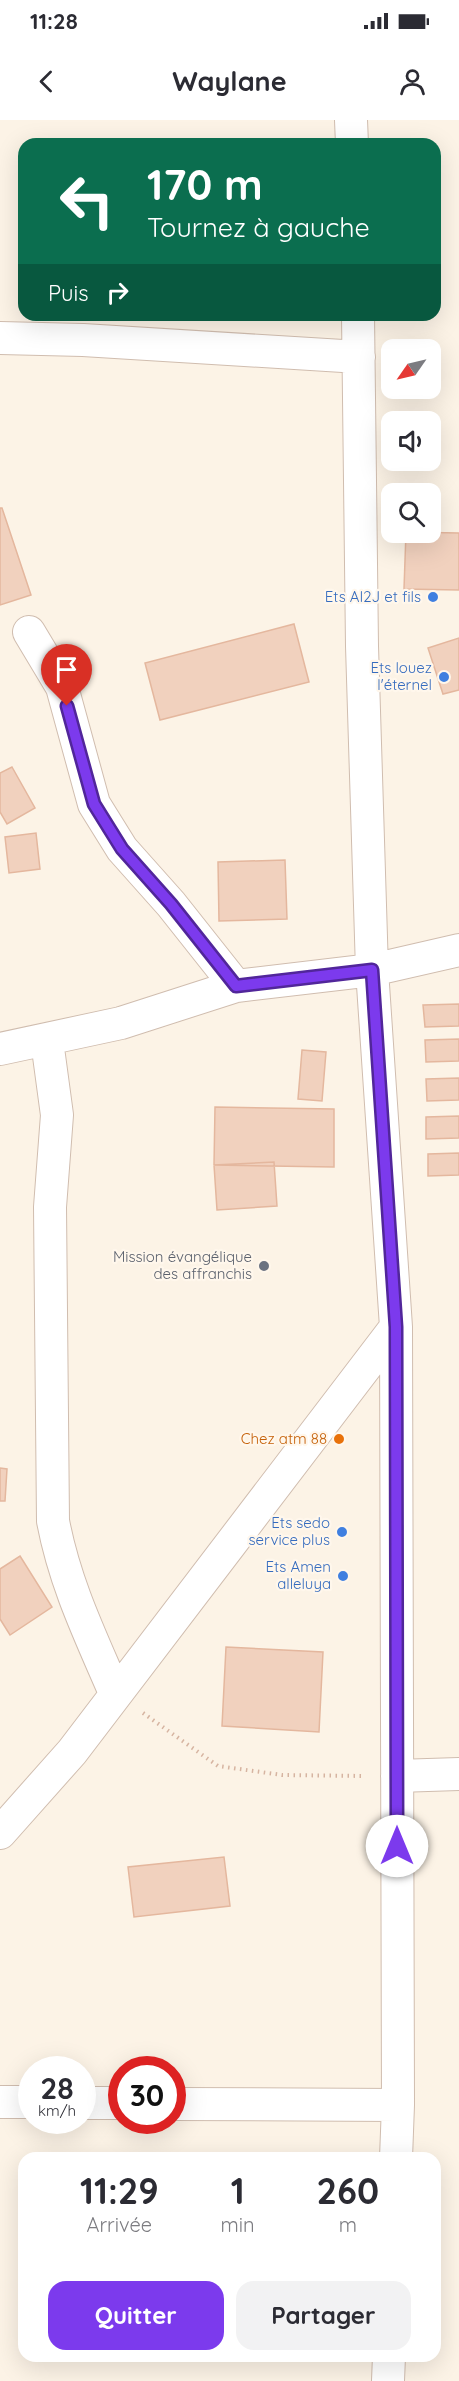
<!DOCTYPE html>
<html lang="fr">
<head>
<meta charset="utf-8">
<style>
	:root { --surface:#fff; --page:#f2f2f3; --text:#2b2b33; --muted:#7c7c81; --accent:#7c3aed }
	body { margin:0; font-family:Quicksand,sans-serif; background:var(--page); color:var(--text); height:100vh; display:flex; flex-direction:column; font-size:22px; white-space:nowrap }
	* { box-sizing:border-box; margin:0 }
	p { font-size:20px; color:var(--muted) }
	.icon { flex:none; width:33px; height:33px; fill:none; stroke:currentColor; stroke-width:2; stroke-linecap:round; stroke-linejoin:round }
	.map { position:relative; flex:1; overflow:hidden }
	.panel { position:absolute; left:18px; top:2032px; width:423px; height:210px; display:flex; flex-direction:column; background:var(--surface); border-radius:18px; box-shadow:0 6px 24px #0002 }
	.panel>* { flex:none }
	.top-card { position:absolute; left:18px; top:18px; width:423px; height:183px; border-radius:18px; box-shadow:0 6px 24px #0002; background:#0b6e4f; color:#fff; overflow:hidden }
	.needle { width:39px; rotate:236deg }
	.tools { position:absolute; left:381px; top:219px; display:grid; gap:12px }
	.tools a { display:grid; place-items:center; width:60px; height:60px; border-radius:12px; background:var(--surface); box-shadow:0 6px 24px #0002; font-size:30px }
	.speed { position:absolute; left:18px; top:1936px; display:flex; gap:12px; font-size:30px; font-weight:700; text-align:center }
	.speed>* { display:grid; place-content:center; width:78px; height:78px; border-radius:50%; background:var(--surface); box-shadow:0 6px 24px #0002; line-height:1 }
	.speed small { font-size:15px; font-weight:400 }
	.speed .limit { border:9px solid #d22; background:#fff; color:#111 }
	.pin { position:absolute; display:grid; place-items:center; width:51px; height:51px; color:#fff; margin:-62px -26px; border-radius:50% 50% 50% 0; rotate:-45deg; box-shadow:0 0 6px #0007 }
	.pin .icon { rotate:45deg }
	.me { position:absolute; width:66px; margin:-33px; rotate:0deg; stroke-linejoin:round; filter:drop-shadow(0 0 4px #0008) }
	.turn { display:flex; align-items:center; gap:21px; height:126px; padding:0 30px; font-size:27px }
	.turn .icon { width:78px; height:78px; stroke-width:2.5 }
	.turn b { display:block; font-size:42px; line-height:51px }
	.then { display:flex; align-items:center; height:57px; padding:0 30px; background:#0003; gap:12px; font-size:22px }
	.eta { display:flex; justify-content:space-evenly; align-items:center; height:102px; text-align:center }
	.eta b { font-size:36px; font-weight:800; line-height:42px }
	.action { display:flex; gap:12px; margin-top:auto; padding:12px 30px }
	.action a { flex:1; height:69px; border-radius:18px; background:var(--accent); color:#fff; font-size:24px; font-weight:800; line-height:69px; text-align:center }
	.action a+a { background:var(--page); color:var(--text) }
	.status { display:flex; justify-content:space-between; align-items:center; height:42px; padding:0 30px; background:var(--surface); direction:ltr }
	.status svg { height:16px; fill:currentColor }
	header { display:flex; justify-content:space-between; align-items:center; height:78px; padding:0 30px; background:var(--surface); font-size:27px; font-weight:800 }
	.map>svg:first-child { display:block }
</style>
</head>
<body>
<div class="status"><b>11:28</b><svg viewBox="0 0 49 12"><path d="M0 12V9h3v3zM5 12V6h3v6zM10 12V3h3v9zM15 12V0h3v12zM26 1h20v11H26zM47 4h2v5h-2z"/></svg></div>
<header><svg class="icon" aria-label="back" viewBox="0 0 24 24"><path d="M15 5l-7 7 7 7"/></svg>Waylane<svg class="icon" aria-label="person" viewBox="0 0 24 24"><circle cx="12" cy="8" r="4"/><path d="M4 21q1-7 8-7t8 7"/></svg></header>
<div class="map">
<svg width="459" height="2261" viewBox="0 0 459 2261">
	<rect width="100%" height="100%" fill="#fcf3e6"/>
	<path fill="#f1d1be" stroke="#e4b79e" stroke-width="1.5" d="M0 388H2L31 475 0 485Z
		M406 412 459 413V470L404 469Z
		M294 504 309 562 160 600 145 543Z
		M459 518V570L443 574 428 528Z
		M12 647 35 688 7 704 0 692V653Z
		M36 713 40 749 9 753 5 717Z
		M285 740 287 799 219 801 218 742Z
		M459 884V906L425 907 423 885Z
		M459 919V941L426 942 425 920Z
		M302 930 326 932 322 981 298 979Z
		M459 958V980L427 981 426 959Z
		M215 987 334 989V1047L214 1045Z
		M459 996V1018L426 1019V997Z
		M459 1033V1055L428 1056V1034Z
		M274 1042 277 1086 217 1090 214 1045Z
		M0 1348 7 1349 5 1381H0Z
		M20 1436 52 1487 10 1515 0 1499V1449Z
		M226 1527 323 1532 319 1612 222 1606Z
		M224 1737 230 1786 134 1797 128 1747Z"/>
	<g fill="none" stroke-linecap="round" stroke-linejoin="round">
		<g stroke="#d0bdaf" stroke-width="34">
			<path id="minor" d="M351 0 352 24
				M358 195 362 526 372 850 396 1207 398 1985 396 2038
				M0 218 83 220 359 237
				M29 512 62 567 94 684 122 729 171 784 236 866
				M47 921 57 995 50 1087 53 1401C65 1464 90 1515 115 1573
				M0 929 121 903 236 866 372 850 459 830
				M397 1656 459 1654
				M0 1713 72 1632 396 1207
				M0 1982H32
				M82 1983H122
				M172 1984 398 1985
				M388 2261 389 2236"/>
		</g>
		<path stroke="#d6b4a1" stroke-width="4" stroke-dasharray="1.5 4.5" stroke-linecap="butt" d="M143 1593 218 1646 282 1655 364 1656"/>
		<use href="#minor" stroke="#fff" stroke-width="32"/>
	</g>
	<g fill="none" stroke-linecap="round" stroke-linejoin="round">
		<g stroke="#51269a" stroke-width="15">
			<path id="route" d="M67 586 94 684 122 729 171 784 236 866 372 850 396 1207 397 1726"/>
		</g>
		<use href="#route" stroke="#7c3aed" stroke-width="10"/>
	</g>
	<g fill="#3f7fe0" stroke="#fff7ec" stroke-width="2">
		<circle cx="433" cy="477" r="6"/>
		<circle cx="444" cy="557" r="6"/>
		<circle cx="342" cy="1412" r="6"/>
		<circle cx="343" cy="1456" r="6"/>
	</g>
	<circle fill="#6b7280" stroke="#fff7ec" stroke-width="2" cx="264" cy="1146" r="6"/>
	<circle fill="#e8710a" stroke="#fff7ec" stroke-width="2" cx="339" cy="1319" r="6"/>
	<g text-anchor="middle" stroke-width="4.5" stroke-linejoin="round" paint-order="stroke">
		<g font-size="15" fill="#366cbe" stroke="#fff7ec" text-anchor="end">
			<text x="421" y="482">Ets AI2J et fils</text>
			<text x="432" y="553">Ets louez<tspan x="432" dy="17">l'éternel</tspan></text>
			<text x="330" y="1408">Ets sedo<tspan x="330" dy="17">service plus</tspan></text>
			<text x="331" y="1452">Ets Amen<tspan x="331" dy="17">alleluya</tspan></text>
		</g>
		<g font-size="15" fill="#5b616d" stroke="#fff7ec" text-anchor="end">
			<text x="252" y="1142">Mission évangélique<tspan x="252" dy="17">des affranchis</tspan></text>
		</g>
		<g font-size="15" fill="#c56008" stroke="#fff7ec" text-anchor="end">
			<text x="327" y="1324">Chez atm 88</text>
		</g>
	</g>
</svg>
<div class="tools">
<a><svg class="needle" viewBox="-14 -14 28 28"><path d="M0-13l5 13h-10z" fill="#e53935"/><path d="M0 13l5-13h-10z" fill="#7c7c81"/></svg></a>
<a><svg class="icon" aria-label="sound" viewBox="0 0 24 24"><path d="M4 9h4l5-4v14l-5-4H4zM17 9q2 3 0 6"/></svg></a>
<a><svg class="icon" aria-label="search" viewBox="0 0 24 24"><circle cx="10" cy="10" r="6"/><path d="M15 15l6 6"/></svg></a>
</div>
<div class="speed"><div>28<small>km/h</small></div><div class="limit">30</div></div>
<div class="pin" style="left:67px;top:586px;background:#d93025"><svg class="icon" aria-label="arrive" viewBox="0 0 24 24"><path d="M6 21V4h12l-3 4 3 4H6"/></svg></div>
<svg class="me" style="left:397px;top:1726px" viewBox="-20 -20 40 40"><circle r="19" fill="#fff"/><path d="M0-13L10 11 0 6-10 11z" fill="#7c3aed"/></svg>
<div class="top-card">
<div class="turn"><svg class="icon" aria-label="left" viewBox="0 0 24 24"><path d="M17 20v-9H6M10 6l-5 5 5 5"/></svg><div><b>170 m</b>Tournez à gauche</div></div>
<div class="then">Puis<svg class="icon" aria-label="right" viewBox="0 0 24 24"><path d="M7 20v-9h11M14 6l5 5-5 5"/></svg></div>
</div>
<section class="panel">
<div class="eta">
<div><b>11:29</b><p>Arrivée</p></div>
<div><b>1</b><p>min</p></div>
<div><b>260</b><p>m</p></div>
</div>
<div class="action"><a>Quitter</a><a>Partager</a></div>
</section>
</div>
</body>
</html>
